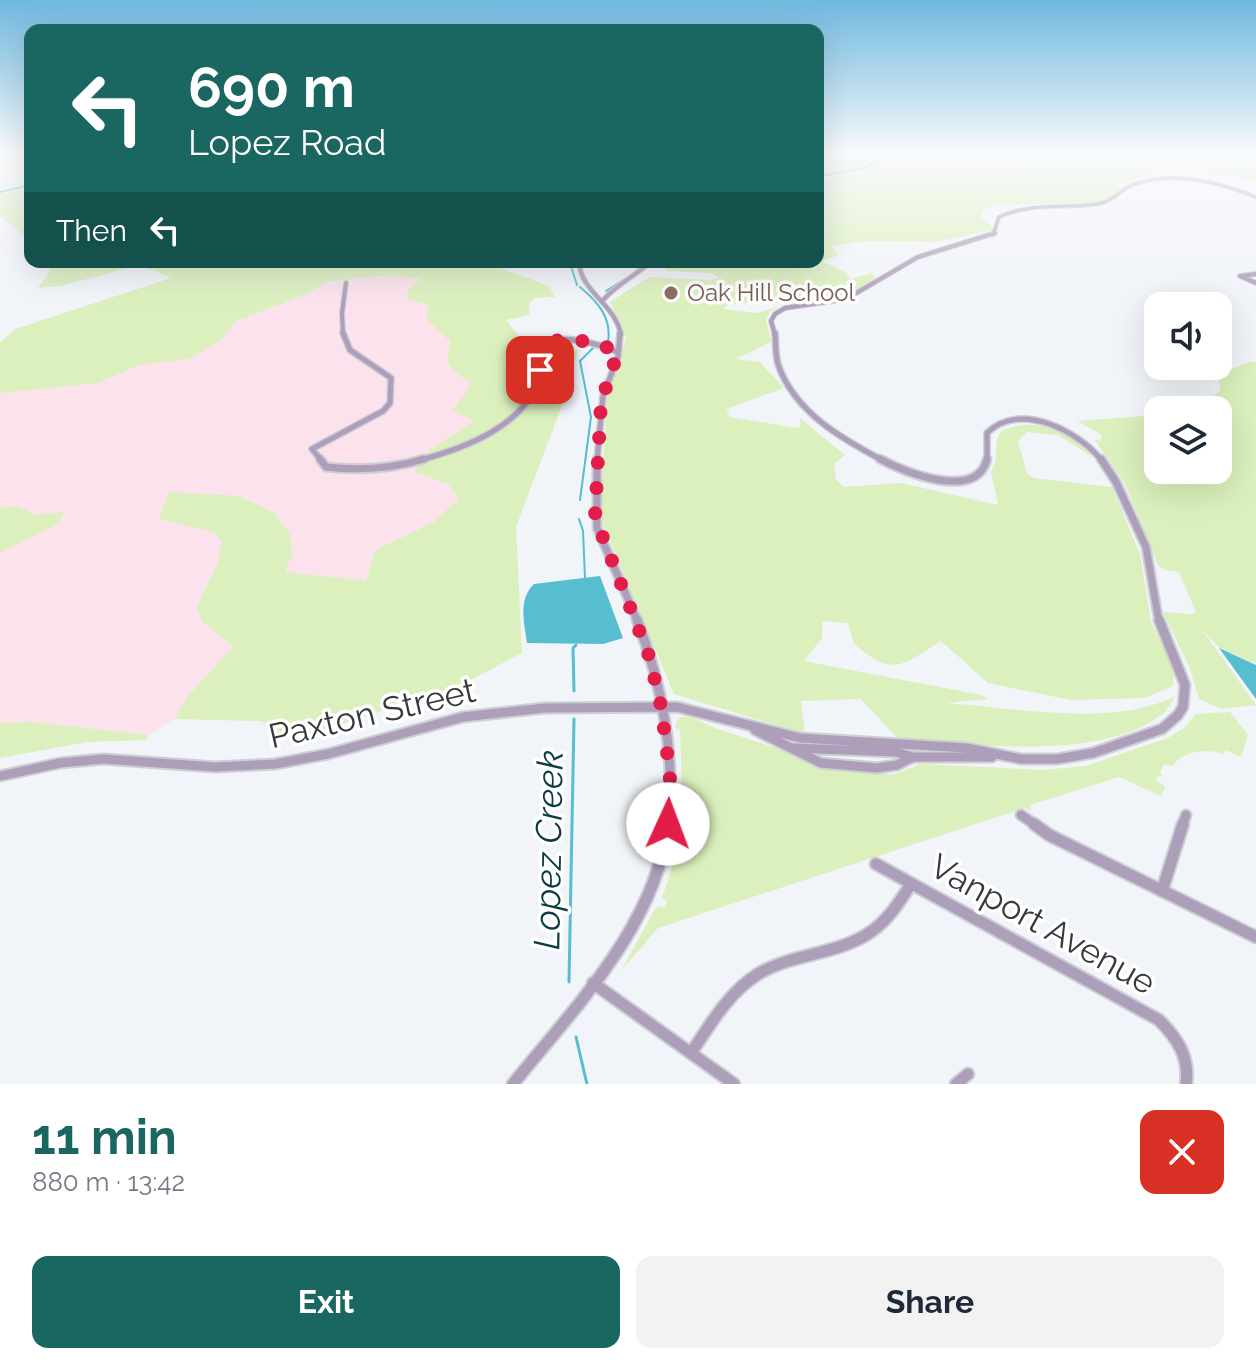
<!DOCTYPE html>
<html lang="en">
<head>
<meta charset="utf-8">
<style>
	:root { --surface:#fff; --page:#f2f2f3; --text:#1f2937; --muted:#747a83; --accent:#1a6660 }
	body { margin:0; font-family:Raleway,sans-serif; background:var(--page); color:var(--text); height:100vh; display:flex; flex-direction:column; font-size:30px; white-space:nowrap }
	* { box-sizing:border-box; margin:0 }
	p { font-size:26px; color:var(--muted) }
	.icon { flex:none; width:44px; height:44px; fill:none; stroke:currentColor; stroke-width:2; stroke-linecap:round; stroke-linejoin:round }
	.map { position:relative; height:1084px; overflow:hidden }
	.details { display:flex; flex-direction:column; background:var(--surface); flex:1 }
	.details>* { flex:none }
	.guide { position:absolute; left:24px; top:24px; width:800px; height:244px; border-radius:16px; box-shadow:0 8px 32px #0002; background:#1a6660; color:#fff; overflow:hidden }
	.fabs { position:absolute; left:1144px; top:292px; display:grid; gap:16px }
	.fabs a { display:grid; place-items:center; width:88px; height:88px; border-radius:16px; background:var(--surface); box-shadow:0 8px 32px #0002; font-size:40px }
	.pin { position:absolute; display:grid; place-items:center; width:68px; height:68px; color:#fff; margin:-34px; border-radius:16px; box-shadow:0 4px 12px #0006 }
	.me { position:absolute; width:88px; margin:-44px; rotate:2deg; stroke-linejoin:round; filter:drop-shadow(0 0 6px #0008) }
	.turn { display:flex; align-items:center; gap:28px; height:168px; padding:0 32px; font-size:36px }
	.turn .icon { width:104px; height:104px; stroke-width:2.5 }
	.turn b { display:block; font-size:56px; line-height:68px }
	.then { display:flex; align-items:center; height:76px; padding:0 32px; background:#0003; gap:16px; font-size:30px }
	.round { display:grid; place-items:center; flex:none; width:84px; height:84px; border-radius:16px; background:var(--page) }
	.summary { display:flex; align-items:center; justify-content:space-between; height:136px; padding:0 32px }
	h1 { font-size:48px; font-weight:700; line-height:60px; color:var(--accent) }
	.primary-button { display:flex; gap:16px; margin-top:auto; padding:16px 32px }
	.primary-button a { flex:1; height:92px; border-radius:16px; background:var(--accent); color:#fff; font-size:32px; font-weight:700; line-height:92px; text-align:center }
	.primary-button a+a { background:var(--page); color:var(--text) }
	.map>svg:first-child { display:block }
</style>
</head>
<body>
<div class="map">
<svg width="1256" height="1084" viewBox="0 0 1256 1084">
	<rect width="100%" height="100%" fill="#f1f4f9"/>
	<path fill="#fbe2ed" d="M382 276 423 278 429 305 427 319 451 342 472 384 475 421 468 428 448 484 458 499 434 522 380 547 374 553 366 581 284 572 290 534 275 513 245 498 169 492 160 519 214 532 222 541 217 564 196 609 203 622 234 647 189 695 174 719 149 735 32 722 0 723V553L56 525 65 513 34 515 19 506 0 508V393L98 383 139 365 220 341 236 321 307 294 326 282Z"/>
	<path fill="#dbf0bc" d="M818 155H1256V181L1186 170 1150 171 1148 176 1116 184 1120 190 1109 199 1097 202 995 205 981 212 982 218 992 226V230L935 242 866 241 831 246 838 255 822 262 845 271 851 279 872 273 876 278C831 311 780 300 728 304L724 309 758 313 781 306 771 311 766 319 771 342 736 359 760 362 784 388 729 408 726 410 730 417 796 428 801 426 800 418 845 455 834 464 836 480 844 487 901 483 998 505 991 471C1000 460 993 446 999 435 1002 429 1010 428 1016 426 1046 420 1074 437 1094 458L1058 435 1027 432 1018 441 1027 474 1034 478 1112 487 1140 554 1151 622 1174 668 1173 686 1145 698 1071 700 988 683 941 641C902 665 894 678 854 644L848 623 822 621V638L804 661 981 695 988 699 946 703C1017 708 1111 728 1176 696 1171 702 1167 711 1161 715 1098 762 973 744 898 739L861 699 801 701 805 734 674 694 600 518 607 398 626 338 610 302 649 277 712 280 719 277 710 273 665 271 671 262H818V183L847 172 818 178Z
		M30 188V241L0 216V194Z
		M56 262H483L549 286 555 297 535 298 529 304 530 315 506 320 525 344 578 350 566 395 516 527 522 653 461 685 293 740 261 721 174 719 189 695 233 647 203 622 196 609 217 564 222 541 214 532 159 519 169 492 239 496 275 513 290 534 292 555 285 572 366 581 374 553 381 547 434 522 458 499 448 484 414 472 429 450 475 421 453 410 472 384C454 370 441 367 451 342L426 319 429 305 407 299 408 289 422 278 382 276 326 282 307 294 236 321 220 341 188 359 139 365 98 383 0 393V342L15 329 171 278 140 265 60 286 38 288Z
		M1249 362H1256V664L1221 649 1201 628 1256 705 1221 709 1199 699 1189 666 1163 612 1191 614 1196 612 1179 572 1165 570 1158 565 1124 482 1094 439 1100 441 1102 435 1077 421 1158 415V470H1218V410H1190L1196 409 1221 390 1217 375Z
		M19 506 34 515 65 512 56 525 0 553V508Z
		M1230 712 1248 735 1241 757 1226 750 1223 754C1205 748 1184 751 1172 766L1164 764 1160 773 1163 777 1158 775 1156 780 1165 787 1161 796 1119 777 1030 805 1031 811 1025 808 1003 815 658 928 621 971 655 909 658 906 664 908 667 902 662 897C686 837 682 790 680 729L675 728V725L680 717H691L717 729 792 753 813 765 892 775 921 764 1043 770 1086 766 1168 738 1185 727 1196 714Z
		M32 722 149 735 145 740 87 742 0 758V723Z"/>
	<path fill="#57bed0" d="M600 576 623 638 603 644 527 643C524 623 518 599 534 584Z
		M1219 648 1256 665V699Z"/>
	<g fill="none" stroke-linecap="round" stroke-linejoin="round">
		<path stroke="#57bed0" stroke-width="2" d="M1238 155 1256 157
			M818 177 863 168 877 160V155
			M0 192 30 185
			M570 263 577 285
			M638 269 646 262
			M580 287C598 302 612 318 608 342L603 344
			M606 291 630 276
			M580 500 591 417 580 361 594 347
			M579 519 583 531 585 578"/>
		<path stroke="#57bed0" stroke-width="3" d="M574 691 573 648 576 645
			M569 982 574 719
			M576 1037 587 1084"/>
		<g stroke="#cccfd3" stroke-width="5">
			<path id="street-far5" d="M993 235 999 217C1031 202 1063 209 1097 204 1113 202 1120 189 1135 184 1174 170 1219 182 1256 197"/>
		</g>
		<g stroke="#cccfd3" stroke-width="6">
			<path id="street-far4" d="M579 262C581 293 615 303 621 335
				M1256 274 1240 276 1256 283
				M604 299C618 284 635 276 650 262
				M343 335 342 313 346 283
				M775 335 771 321 775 314 785 308 846 299 918 257 995 233"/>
		</g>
		<g stroke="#cccfd3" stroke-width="8">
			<path id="street-far3" d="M775 333C776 343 775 354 778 364 794 412 842 439 884 461
				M322 461 312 449 383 411 390 403 391 378 350 350 343 333
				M417 461C466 448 526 426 542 373L530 356C552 329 590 341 618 352
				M597 461 603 396 618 357 620 333
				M987 461V433C1020 400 1080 432 1102 461"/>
		</g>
		<g stroke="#cccfd3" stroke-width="11">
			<path id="street-far2" d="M320 459 326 467C360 471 391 469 424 459
				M597 459V528L638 622
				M880 459C904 472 977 502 987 459
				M1101 459 1116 482 1146 547 1159 622"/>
		</g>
		<g stroke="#cccfd3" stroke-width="13">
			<path id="street-far1" d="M637 620C662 683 676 758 668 826
				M755 730 821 763 877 768 897 765 913 757H992
				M794 748 896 752 913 757
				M0 776 60 763 103 759 215 767 275 764 328 754 463 717 545 708 677 707 800 738 967 748 1021 759H1057L1093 753 1162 729 1178 715 1183 707 1185 685 1159 620
				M1021 815 1037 826
				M1182 826 1186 815"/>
		</g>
		<g stroke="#cccfd3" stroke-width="15">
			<path id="street" d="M1034 824 1049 835 1256 937
				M876 864 1159 1020C1177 1038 1190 1057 1186 1084
				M1162 891 1183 824
				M593 983 734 1084
				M691 1053C710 1025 728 993 758 974 793 953 839 955 872 931 889 919 900 901 911 884
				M513 1084C574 1008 656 926 668 824
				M956 1084 968 1074"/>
		</g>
		<use href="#street-far5" stroke="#ad9eba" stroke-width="3"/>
		<use href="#street-far4" stroke="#ad9eba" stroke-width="4"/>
		<use href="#street-far3" stroke="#ad9eba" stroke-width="5"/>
		<use href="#street-far2" stroke="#ad9eba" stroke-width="7"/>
		<use href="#street-far1" stroke="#ad9eba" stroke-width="9"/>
		<use href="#street" stroke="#ad9eba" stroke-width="11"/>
	</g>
	<linearGradient id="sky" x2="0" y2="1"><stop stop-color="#6eb8de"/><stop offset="0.5" stop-color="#f9fafc"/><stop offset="1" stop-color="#f9fafc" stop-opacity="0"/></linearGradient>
	<rect width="1256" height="307" fill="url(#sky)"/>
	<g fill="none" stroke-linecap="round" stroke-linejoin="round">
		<path stroke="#e11d48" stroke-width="14" stroke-dasharray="0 25.2" d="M540 370 531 360V352C554 332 593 340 618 352L601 402 595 517 649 656 661 706 670 775 668 824"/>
	</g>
	<circle fill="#8d6e63" stroke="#fff" stroke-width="3" cx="671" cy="293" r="8"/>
	<g text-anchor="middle" stroke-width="7" stroke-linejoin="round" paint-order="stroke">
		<g font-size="24" fill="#785e54" stroke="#fff" text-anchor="start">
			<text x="687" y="301">Oak Hill School</text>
		</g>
		<g font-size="34" fill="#38393b" stroke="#fff">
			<text transform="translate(372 713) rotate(-13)" y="12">Paxton Street</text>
			<text transform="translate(1043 924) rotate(29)" y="12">Vanport Avenue</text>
		</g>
		<g font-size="36" font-style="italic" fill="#0b3c44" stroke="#fff">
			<text transform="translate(548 850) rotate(-89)" y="13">Lopez Creek</text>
		</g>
	</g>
</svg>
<div class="fabs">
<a><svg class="icon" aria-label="sound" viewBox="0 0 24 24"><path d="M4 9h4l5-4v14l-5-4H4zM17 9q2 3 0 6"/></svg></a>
<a><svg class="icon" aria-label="layers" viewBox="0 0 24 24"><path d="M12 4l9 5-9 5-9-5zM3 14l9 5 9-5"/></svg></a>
</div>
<div class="pin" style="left:540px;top:370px;background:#d93025"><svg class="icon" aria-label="arrive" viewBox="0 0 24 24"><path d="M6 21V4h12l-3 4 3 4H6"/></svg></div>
<svg class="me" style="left:668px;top:824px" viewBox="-20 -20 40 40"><circle r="19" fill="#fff"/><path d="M0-13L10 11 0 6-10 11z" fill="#e11d48"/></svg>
<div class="guide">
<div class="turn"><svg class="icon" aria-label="left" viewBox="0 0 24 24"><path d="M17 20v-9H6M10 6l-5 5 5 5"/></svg><div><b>690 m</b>Lopez Road</div></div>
<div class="then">Then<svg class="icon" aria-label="left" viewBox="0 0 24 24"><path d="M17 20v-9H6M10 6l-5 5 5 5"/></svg></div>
</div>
</div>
<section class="details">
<div class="summary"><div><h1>11 min</h1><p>880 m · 13:42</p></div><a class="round" style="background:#d93025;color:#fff"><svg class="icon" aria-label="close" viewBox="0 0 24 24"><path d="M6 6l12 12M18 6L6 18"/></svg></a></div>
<div class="primary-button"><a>Exit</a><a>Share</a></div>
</section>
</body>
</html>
